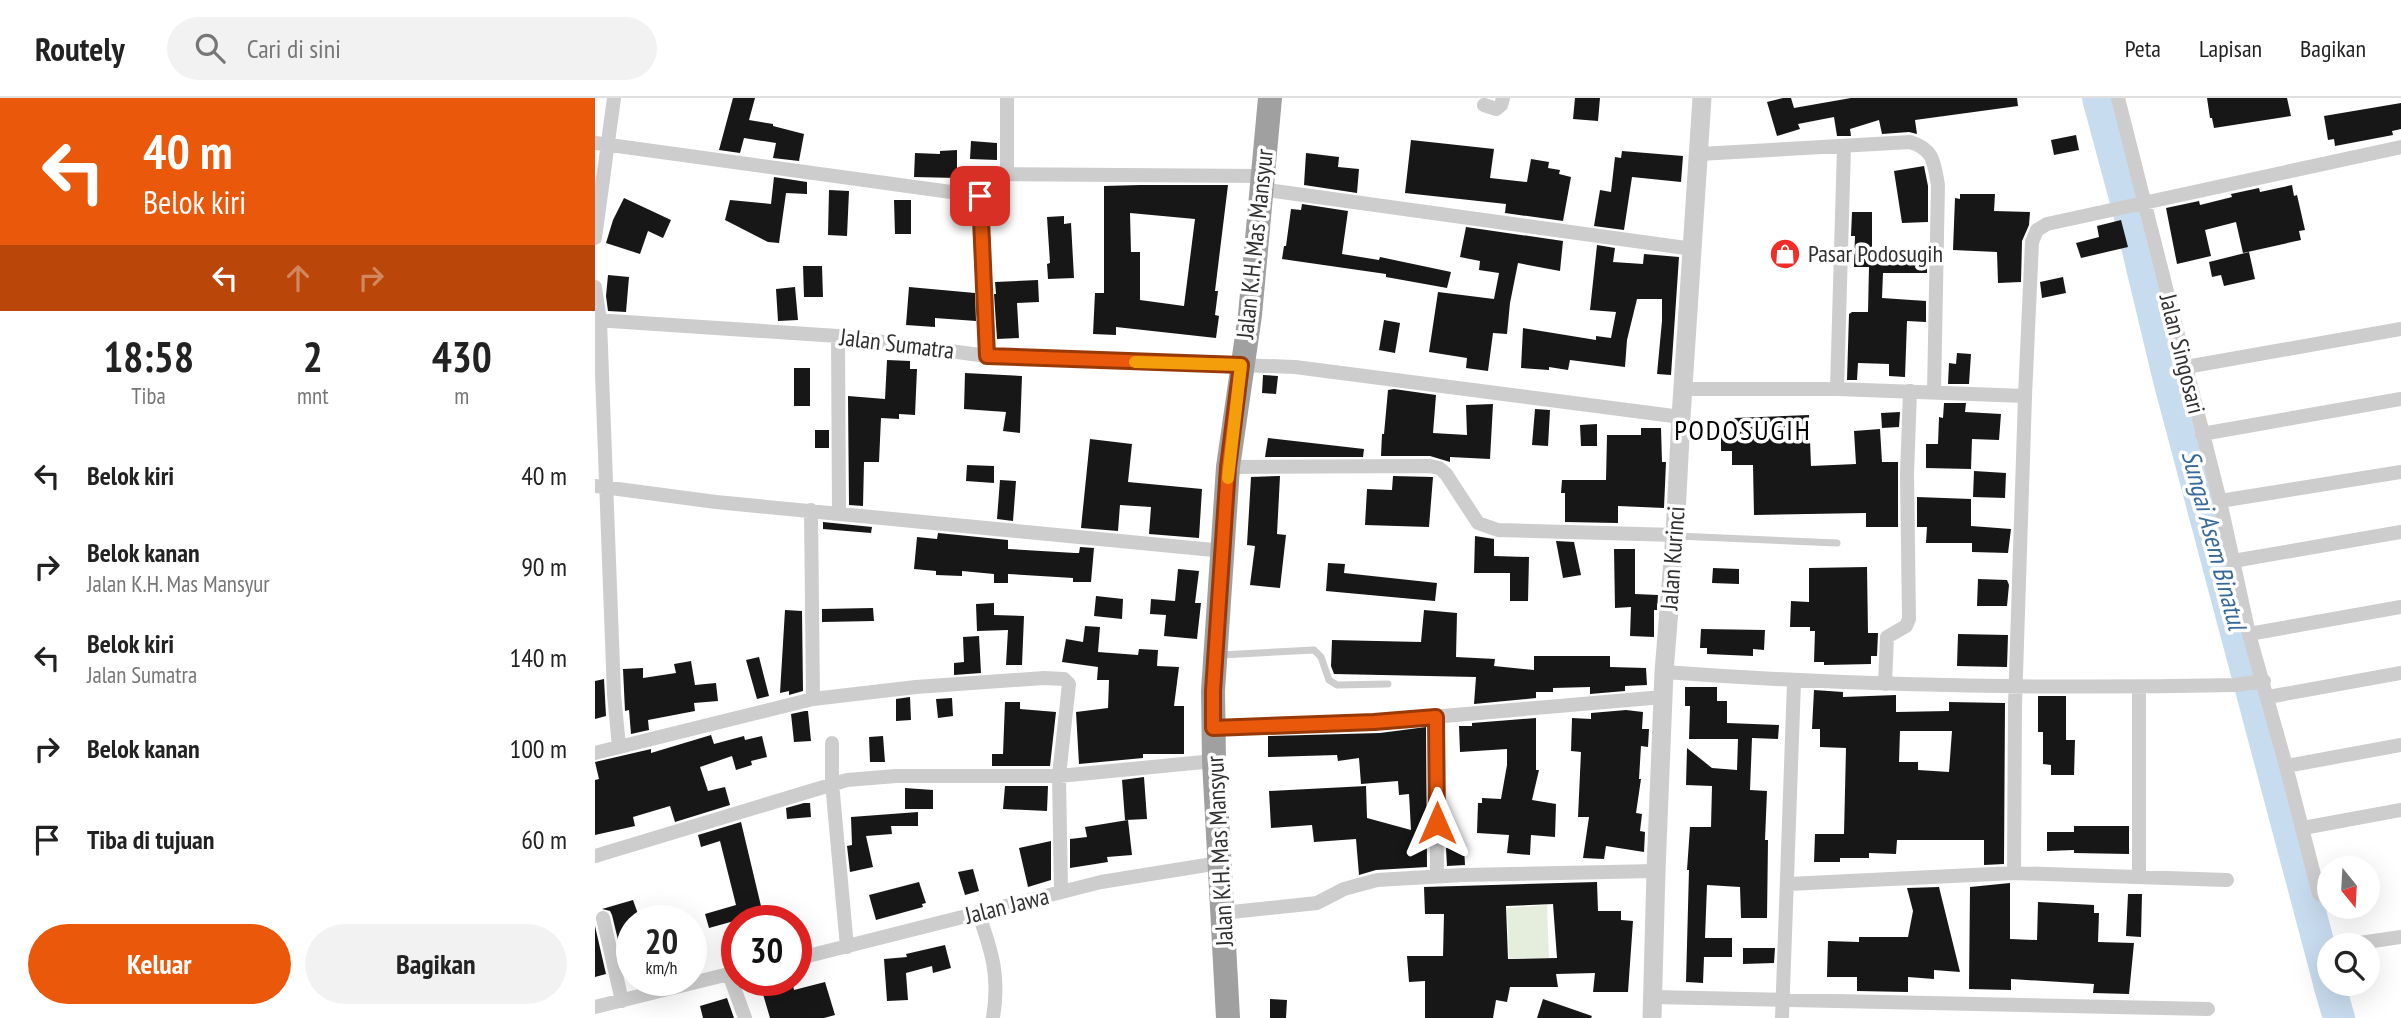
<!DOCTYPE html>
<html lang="id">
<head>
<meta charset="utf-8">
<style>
	:root { --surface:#fff; --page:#f2f2f2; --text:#222; --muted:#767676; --line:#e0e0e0; --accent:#ea580c }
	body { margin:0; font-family:"PT Sans Narrow",sans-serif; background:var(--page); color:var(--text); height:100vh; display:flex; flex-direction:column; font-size:26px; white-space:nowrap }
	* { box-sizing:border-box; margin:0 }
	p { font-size:23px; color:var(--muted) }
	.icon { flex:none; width:38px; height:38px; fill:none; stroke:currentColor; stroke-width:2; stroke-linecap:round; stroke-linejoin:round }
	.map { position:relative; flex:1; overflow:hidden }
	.drawer { display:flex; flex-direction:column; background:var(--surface); width:595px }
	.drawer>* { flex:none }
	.guide { background:#ea580c; color:#fff; overflow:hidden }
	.needle { width:46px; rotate:162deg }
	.tools { position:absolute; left:1722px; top:758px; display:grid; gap:14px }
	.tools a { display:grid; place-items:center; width:63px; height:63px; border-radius:50%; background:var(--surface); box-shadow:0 7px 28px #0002; font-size:35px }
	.speed { position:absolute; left:21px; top:807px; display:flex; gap:14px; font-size:35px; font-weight:700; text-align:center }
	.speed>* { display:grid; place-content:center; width:91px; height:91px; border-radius:50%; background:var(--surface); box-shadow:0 7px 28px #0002; line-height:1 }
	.speed small { font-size:18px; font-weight:400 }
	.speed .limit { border:10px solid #d22; background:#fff; color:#111 }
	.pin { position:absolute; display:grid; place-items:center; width:60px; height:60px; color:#fff; margin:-30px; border-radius:14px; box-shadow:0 4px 10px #0006 }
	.me { position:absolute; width:77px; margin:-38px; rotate:0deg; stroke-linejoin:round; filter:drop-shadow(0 0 5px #0008) }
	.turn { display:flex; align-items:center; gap:24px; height:147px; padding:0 28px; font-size:32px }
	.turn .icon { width:91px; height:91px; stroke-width:2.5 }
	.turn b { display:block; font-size:49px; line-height:60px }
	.lanes { display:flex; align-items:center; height:66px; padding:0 28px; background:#0003; justify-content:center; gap:35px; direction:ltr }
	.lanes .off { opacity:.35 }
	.eta { display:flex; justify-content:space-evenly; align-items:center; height:119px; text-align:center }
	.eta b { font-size:42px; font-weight:800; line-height:49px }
	.cta { display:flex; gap:14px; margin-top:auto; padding:14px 28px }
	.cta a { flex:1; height:80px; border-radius:42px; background:var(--accent); color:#fff; font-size:28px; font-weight:800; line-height:80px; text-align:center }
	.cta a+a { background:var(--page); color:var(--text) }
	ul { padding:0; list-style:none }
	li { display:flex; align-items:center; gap:21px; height:91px; padding:0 28px }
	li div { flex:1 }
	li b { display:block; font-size:26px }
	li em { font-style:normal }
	header { display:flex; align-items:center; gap:42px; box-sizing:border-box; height:98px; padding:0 35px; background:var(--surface); border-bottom:2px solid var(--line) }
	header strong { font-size:33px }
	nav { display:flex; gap:38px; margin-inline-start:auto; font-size:24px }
	.search { width:490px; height:63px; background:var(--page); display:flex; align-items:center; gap:18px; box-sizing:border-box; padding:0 24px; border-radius:38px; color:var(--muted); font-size:26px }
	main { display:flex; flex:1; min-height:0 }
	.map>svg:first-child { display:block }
</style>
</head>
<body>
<header>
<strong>Routely</strong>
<div class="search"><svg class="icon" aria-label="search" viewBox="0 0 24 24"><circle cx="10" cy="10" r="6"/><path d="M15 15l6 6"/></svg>Cari di sini</div>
<nav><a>Peta</a><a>Lapisan</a><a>Bagikan</a></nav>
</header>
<main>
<section class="drawer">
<div class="guide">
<div class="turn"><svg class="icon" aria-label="left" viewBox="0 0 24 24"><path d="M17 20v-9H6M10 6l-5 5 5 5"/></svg><div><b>40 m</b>Belok kiri</div></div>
<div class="lanes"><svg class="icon" aria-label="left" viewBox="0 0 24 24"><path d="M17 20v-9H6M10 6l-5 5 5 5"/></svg><svg class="icon off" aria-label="ahead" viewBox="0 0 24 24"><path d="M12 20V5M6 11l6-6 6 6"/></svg><svg class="icon off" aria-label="right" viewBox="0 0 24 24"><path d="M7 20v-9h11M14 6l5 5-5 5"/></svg></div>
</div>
<div class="eta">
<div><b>18:58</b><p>Tiba</p></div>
<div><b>2</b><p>mnt</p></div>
<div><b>430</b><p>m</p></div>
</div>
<ul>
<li><svg class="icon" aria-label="left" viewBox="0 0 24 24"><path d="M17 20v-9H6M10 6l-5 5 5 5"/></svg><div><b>Belok kiri</b></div><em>40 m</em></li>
<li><svg class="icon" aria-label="right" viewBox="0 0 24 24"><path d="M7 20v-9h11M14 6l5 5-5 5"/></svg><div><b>Belok kanan</b><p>Jalan K.H. Mas Mansyur</p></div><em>90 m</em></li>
<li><svg class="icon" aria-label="left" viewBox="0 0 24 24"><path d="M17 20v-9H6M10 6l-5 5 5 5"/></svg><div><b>Belok kiri</b><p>Jalan Sumatra</p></div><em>140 m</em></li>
<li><svg class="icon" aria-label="right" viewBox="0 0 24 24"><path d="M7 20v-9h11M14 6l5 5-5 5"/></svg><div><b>Belok kanan</b></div><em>100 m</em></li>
<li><svg class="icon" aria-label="arrive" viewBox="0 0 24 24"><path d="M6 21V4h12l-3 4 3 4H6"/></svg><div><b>Tiba di tujuan</b></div><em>60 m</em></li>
</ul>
<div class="cta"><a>Keluar</a><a>Bagikan</a></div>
</section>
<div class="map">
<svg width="1806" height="920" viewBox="0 0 1806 920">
	<rect width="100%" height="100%" fill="#fff"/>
	<path fill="#e5eedd" d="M952 807 954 860H914L912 810Z"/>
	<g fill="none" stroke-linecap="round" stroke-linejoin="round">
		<path stroke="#c8dcef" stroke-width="32" d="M1503 0 1534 115 1574 282 1734 885
			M1734 886 1744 920"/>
	</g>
	<path fill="#171717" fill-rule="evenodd" d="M138 0H160L154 22 178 26V28L209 36 204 63 178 60 181 45 149 40 145 55 124 52Z
		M980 0H1005L1003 23 978 21Z
		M1188 0H1196L1199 10 1256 0H1422L1423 8 1320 22 1322 36 1314 34 1287 36 1284 22 1255 31 1256 38H1242L1239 19 1203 26 1205 31 1182 38 1172 4Z
		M1612 0H1692L1696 18 1619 30 1617 20H1615Z
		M1806 5V31L1797 33 1798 37 1740 48 1739 41 1733 42 1729 18Z
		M1481 37 1484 52 1459 57 1456 42Z
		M816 42 899 51 895 80 932 84 936 61 954 64 953 70 965 72 964 76 976 79 968 123 910 115 911 106 810 95Z
		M376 43 402 45V62L375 61Z
		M362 52V80L319 79 320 55 345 56V53Z
		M1027 53 1088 58 1086 84 1037 79 1029 132 999 128 1005 92 1016 94 1020 59 1026 60Z
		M711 55 744 59 743 69 764 71 762 95 709 87Z
		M1329 68 1333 88V124L1307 125 1299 73Z
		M179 79 212 84V96L191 95 184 145 173 144 130 122 135 102 176 106Z
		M545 87H633L620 193H623L620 217 624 218 621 240 521 229V237L498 236 500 195H509V88ZM535 115 600 121 589 208 545 202V154H536Z
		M1697 87 1699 98 1702 97 1710 132 1704 133 1706 142 1648 155 1641 124 1610 132 1616 158 1582 166 1571 110 1604 103 1605 107 1637 99 1636 96 1664 90 1665 94Z
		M234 92 254 93 252 138 233 137Z
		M1365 96H1400L1399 113 1435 114 1434 127 1427 143 1426 184 1403 185 1402 154 1358 152 1360 100 1365 101Z
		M29 100 76 122 68 140 53 133 45 156 11 145 18 122Z
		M299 102H316V136H300Z
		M707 106 753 113 747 156 784 162 785 159 856 174 852 190 791 179V176L687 161 689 148H691L696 111 706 112Z
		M1257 114H1277V154H1292L1291 160H1332V175H1288L1287 200 1331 203V224L1312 223 1310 279 1294 278V266L1263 265 1262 282H1252L1254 216 1257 214H1273L1274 169H1259L1260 138H1256Z
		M469 118V126L476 125 479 180 453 181 452 166 455 165 452 119Z
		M1526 122 1533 149 1486 160 1481 145 1504 139 1502 128Z
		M871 129 968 143 965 173 923 165 915 205 912 236 898 235 893 273 871 270 872 260 834 254 843 194 899 201 904 175 884 172 885 163 865 159Z
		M1002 147 1020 150 1018 164 1048 166 1049 156 1084 159 1076 277 1062 276 1067 223V201H1042L1032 242 1030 269 975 262 973 272 954 269V272L926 270 928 230 1001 242V238L1016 240 1021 214 995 212Z
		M1654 154 1660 181 1629 188 1626 177 1617 179 1614 164Z
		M208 168H227L228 199H209Z
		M13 177 34 179 31 214 13 213 11 198Z
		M1468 179 1471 195 1447 200 1445 184Z
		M443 182 444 204 422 205 424 240 402 241 399 196H401L400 184Z
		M200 189 203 222 183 223 181 191Z
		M314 189 380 195 381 223 340 220V229L311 227Z
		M789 222 805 225 800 255 784 252Z
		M1362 255 1376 256 1374 286H1353L1354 265 1361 266Z
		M292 262 315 263V271H322L320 317 304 316V321L286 320 284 364H269L268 408 254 407 253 298 290 301Z
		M199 270H215V308H199Z
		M370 275 427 278 425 335 408 333 411 314 369 311Z
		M668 277 683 278 681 296 667 295Z
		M799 291 841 297 838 335 872 337 871 307 898 306 895 361 855 359V364L835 358H786L787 336H789L793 292Z
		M1349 305H1371L1370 314 1406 316 1404 342 1377 341 1376 371 1331 370V346H1343L1344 319 1348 320Z
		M940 311 955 312 953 348 937 347Z
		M1305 314 1304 329 1287 330 1286 315Z
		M1214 317 1216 368 1261 366 1259 333 1285 331 1287 364H1303V429H1271V415L1159 417 1158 367H1137V353H1126V339H1137L1138 320Z
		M1002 326V348H986L985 327Z
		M1046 330H1066L1067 364H1071L1069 410 1023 408V425L970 424V395H966L967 382H1011L1012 337H1046Z
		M220 332H234V350H220Z
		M673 340 769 351 768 359H670Z
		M495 341 537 346 533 384 607 391 604 440 554 436 556 409 525 407 523 433 486 430Z
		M372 367 399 368V385L371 383Z
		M1379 373 1411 375 1410 400 1378 399Z
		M685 378 682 436 691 437 685 490 655 487 660 448 652 447 656 379Z
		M798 378 838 379 834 429 770 427 772 391 797 392Z
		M405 382 421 383 418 423 402 421Z
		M1322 399 1376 401V428L1416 431 1413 455 1377 454V445H1331L1332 429H1322Z
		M228 424 277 429 276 435 228 431Z
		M343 435 413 442V451L480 455H484L485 449 499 450 496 484H478V480L413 476V485H399V476L367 473V478L341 477V473L319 471 322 439 342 441Z
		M880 438 899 441V458L934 459 933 503H915V475H879Z
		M961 443 979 444 986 477 968 480Z
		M1019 451H1040V496L1063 497 1062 512H1059V539L1035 538 1036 509 1020 510Z
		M733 465 750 466 749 475 842 485 840 503 731 493Z
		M1272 469 1273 535H1283L1282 558H1276V566L1229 567V564H1219L1220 533H1215V529H1195L1196 503 1214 504V470Z
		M1118 470 1144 471V486L1117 485Z
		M583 471 604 473 600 505H606L602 541 569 538 571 517 555 516 556 501 580 503Z
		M1383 481 1412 482 1414 487 1412 508H1382Z
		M501 498 528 501 527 521 499 518Z
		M399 505V517L429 518 427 567H411L413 532 382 533 381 506Z
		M278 510 279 523 227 524V511Z
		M190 512 207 513 208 593 194 597V593L185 595Z
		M829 512 862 515 861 559 900 561 899 568 939 572V558H1015V569L1051 570 1052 587 1030 588V593L995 596V589L958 590V594H941V600L879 606 881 579 739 576 736 568 737 542 826 544Z
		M490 528 505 529 503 554 543 557 544 551 563 552 562 568 584 569 579 608H589V656H548V660L484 666 481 614 513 610 514 582H502L503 569 467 564 471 541 488 544Z
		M1106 531 1170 532 1169 552 1158 551V558L1112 556V550H1105Z
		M1363 536 1413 537 1412 569 1362 568Z
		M384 538 386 575 359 577V565L369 564 368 539Z
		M164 559 174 598 162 601 151 562Z
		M96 563 100 587 121 585 123 603 99 605 100 613 53 622 54 632 36 636 34 612 30 613 28 571 48 570V580L81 575 79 566Z
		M9 581 11 618 0 621V583Z
		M1090 589H1122V603H1132V625L1184 627 1183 641 1157 640 1155 692 1172 693 1170 742H1173L1172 820H1146L1145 789 1112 787 1110 840H1137V859H1109L1108 885 1091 884 1094 772H1092L1095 729H1116L1117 688 1091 687 1092 650 1117 670 1142 672 1143 641H1094L1095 608H1090Z
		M1219 592 1248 594V599L1301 597V614L1354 613V604L1410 605 1409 766 1389 767V742H1302L1301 756 1274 755V760H1245V764H1219L1220 736H1249L1251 650 1225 649V631H1217ZM1305 633H1357L1354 674 1323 672V664H1304Z
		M1443 598H1471V642H1480L1479 677H1456V667L1448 666V634H1443Z
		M315 599 316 622 301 623V601Z
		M357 600 358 618 343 620 341 601Z
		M410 604H425V611L461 614 455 668H397V656H408Z
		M1031 612 1048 614 1047 631H1054L1053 649 1046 648 1044 681H1046L1041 715 1047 716 1045 733 1050 734 1049 754 1011 748 1009 761 988 760 994 719H983L986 654 976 653 977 620 996 621V615Z
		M210 613H213L216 643 199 644 196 616Z
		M941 620V672H944L937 702 961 706 960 739 936 737 935 757 912 755 914 737 882 735 883 705H887V700L906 701 912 667V651L865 654 864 628H877V625Z
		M831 629 832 769 781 772 764 777 761 741 719 744 717 727 676 730 674 693 771 688 772 720 816 732 814 696 804 697 803 683 766 686 764 660 743 663 742 657 673 659V638L785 635Z
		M116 637 119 646 149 638 150 642 167 638 172 659 156 663 157 667 141 672 137 658 105 669 113 693 130 689 135 707 80 724 75 708 38 719 40 728 0 737V682L4 681 0 664 56 651V655Z
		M288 638 290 664H275L274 639Z
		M549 679 552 721 530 722 527 682Z
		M410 688H453L452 713 408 711Z
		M310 690 338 692V711H310Z
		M209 705H215L216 719 192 721 191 710Z
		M323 714V728H296L297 736 271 738 278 769 255 774 252 748 257 747 256 719Z
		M533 722 537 757 512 759 513 764 475 770V741L492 739 490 729Z
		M146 724 166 808 161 809 165 822H151L150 820 114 830 110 816 141 807 125 743 106 749 103 737Z
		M1479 728H1534V756L1479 755V752L1452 753V734H1479Z
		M456 743V782L433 789 424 750Z
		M869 749 870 767 852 768 851 750Z
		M378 771 384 793 370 797 363 774Z
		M324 784 331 805 327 806 328 809 281 822 274 797Z
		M1002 784 1003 813H1026V822L1038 823 1033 894H998L1000 875 961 876 963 889H915L912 904 901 902 898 920H830V883L814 884 812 858H848L849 816H830L829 789ZM958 806 962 860 913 861 911 808Z
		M1415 785V841L1442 842 1443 804 1499 807V815H1504L1503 844 1539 845 1534 896 1498 895 1499 886 1416 881V892L1374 891 1375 789Z
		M1344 789 1365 874 1339 872V881L1313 879V894L1262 893V879H1232L1233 843 1264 844V839H1313L1318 813 1312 790Z
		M1533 796H1547L1546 839 1531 838Z
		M38 802 43 816 40 817 41 822H37V869L30 871 17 817 15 813 7 811Z
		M0 828 11 876 0 879Z
		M350 847 356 870 338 875 337 868 311 875 313 902 292 903 289 861 312 859 311 856Z
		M1148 850H1180L1179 865 1148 866Z
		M180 882 182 887 197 883 199 892 230 884 240 917 229 920H175L165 886Z
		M132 900 139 920H108L105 908Z
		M675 901 692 902 691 920H675Z
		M948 901 997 918 996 920H942Z"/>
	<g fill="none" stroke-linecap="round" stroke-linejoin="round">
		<path stroke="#cdcdcd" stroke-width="7" d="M1082 438 1242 445
			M626 557 719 552 726 559 734 582 742 587 793 586"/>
		<path stroke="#cdcdcd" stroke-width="14" d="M412 0V76
			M1523 0 1625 403 1654 536 1691 668 1724 796
			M889 7 901 11 906 7 908 0
			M0 45 385 98
			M1104 56 1315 44C1339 51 1339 65 1343 87L1339 294
			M665 91 1098 151
			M0 140 19 0
			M0 189 5 223 19 596 24 649
			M0 222 243 238 392 258 700 269 1086 319
			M243 238 244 415
			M392 258 385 98 392 79 401 76 667 78
			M1591 269 1806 231
			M1087 291H1242L1430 298 1437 144 1442 132 1452 126 1806 49
			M1242 291 1249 49
			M1607 336 1806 301
			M633 369 835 368 844 370 851 376 883 425 903 432 1080 437
			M0 388 121 404 629 453
			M1625 403 1806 374
			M216 412 218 601
			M1638 463 1806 434
			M1654 536 1806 509
			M1069 574C1259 588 1450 591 1640 587L1669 583
			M1290 586 1292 539 1311 528 1314 521 1312 376 1315 293
			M1673 599 1806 575
			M841 619 842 778
			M618 630 779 624 1068 599
			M237 645V685L252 849
			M0 655 218 601 321 589 449 580 469 581 474 586 464 678 466 794
			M1691 668 1806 647
			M1708 730 1806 712
			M0 758 252 682 301 678H464L619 663
			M1419 775 1420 607 1430 298
			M1544 779V589
			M1193 786 1419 775 1632 782
			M383 814C397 854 405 878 398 920
			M627 815 722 805 749 791 782 782 868 777 1061 773
			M8 820 27 903
			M1751 847 1806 839
			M201 861 506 784 624 765
			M134 876 150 920
			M1058 899 1613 911
			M0 909 142 874
			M1187 920 1199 584"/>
		<path stroke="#cdcdcd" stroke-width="19" d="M1057 920 1061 773 1069 574 1080 437 1086 319 1107 0"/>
		<path stroke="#a0a0a0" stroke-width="24" d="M633 920 619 663 618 593 633 369 655 217 675 0"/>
	</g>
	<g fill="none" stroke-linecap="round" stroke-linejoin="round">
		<g stroke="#983908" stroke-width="18">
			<path id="route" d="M385 98 392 258 646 267 633 369 618 593V630L779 624 841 619 842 725"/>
		</g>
		<use href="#route" stroke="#ea580c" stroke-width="12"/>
		<path stroke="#f59e0b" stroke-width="12" d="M540 264 646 267 633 380"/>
	</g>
	<defs>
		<g id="shop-disc" transform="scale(1.575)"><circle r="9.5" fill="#f32d26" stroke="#fff"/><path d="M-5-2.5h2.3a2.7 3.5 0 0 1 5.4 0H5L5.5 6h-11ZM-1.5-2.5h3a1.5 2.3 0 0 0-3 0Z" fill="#fff"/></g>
	</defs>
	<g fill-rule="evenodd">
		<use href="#shop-disc" x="1190" y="156"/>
	</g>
	<g text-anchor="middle" stroke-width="7" stroke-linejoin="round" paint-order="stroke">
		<g font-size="24" fill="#303030" stroke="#fff">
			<text transform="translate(660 146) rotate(-84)" y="8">Jalan K.H. Mas Mansyur</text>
			<text transform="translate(302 246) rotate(7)" y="8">Jalan Sumatra</text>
			<text transform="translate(1587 256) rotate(76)" y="8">Jalan Singosari</text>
			<text transform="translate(1078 460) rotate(-86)" y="8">Jalan Kurinci</text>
			<text transform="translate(625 753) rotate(-93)" y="8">Jalan K.H. Mas Mansyur</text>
			<text transform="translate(412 808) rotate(-14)" y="8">Jalan Jawa</text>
		</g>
		<g font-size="24" fill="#303030" stroke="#fff" text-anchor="start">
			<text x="1213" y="164">Pasar Podosugih</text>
		</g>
		<g font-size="26" font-style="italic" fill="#37699a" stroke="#fff">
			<text transform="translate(1619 442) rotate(75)" y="9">Sungai Asem Binatul</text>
		</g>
		<g font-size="28" letter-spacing="2" fill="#000" stroke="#fff">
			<text x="1148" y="342">PODOSUGIH</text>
		</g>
	</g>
</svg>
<div class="tools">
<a><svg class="needle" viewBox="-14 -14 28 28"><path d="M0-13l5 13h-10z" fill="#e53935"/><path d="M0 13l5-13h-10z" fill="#767676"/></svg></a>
<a><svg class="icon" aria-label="search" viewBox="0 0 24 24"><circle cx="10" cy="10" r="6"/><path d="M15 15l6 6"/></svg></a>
</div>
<div class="speed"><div>20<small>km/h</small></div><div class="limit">30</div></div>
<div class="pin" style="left:385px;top:98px;background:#d93025"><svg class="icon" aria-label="arrive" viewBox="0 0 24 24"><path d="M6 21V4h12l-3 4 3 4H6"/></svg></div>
<svg class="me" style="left:842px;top:725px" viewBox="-20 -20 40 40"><path d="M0-17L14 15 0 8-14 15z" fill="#ea580c" stroke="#fff" stroke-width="4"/></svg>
</div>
</main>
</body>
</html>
